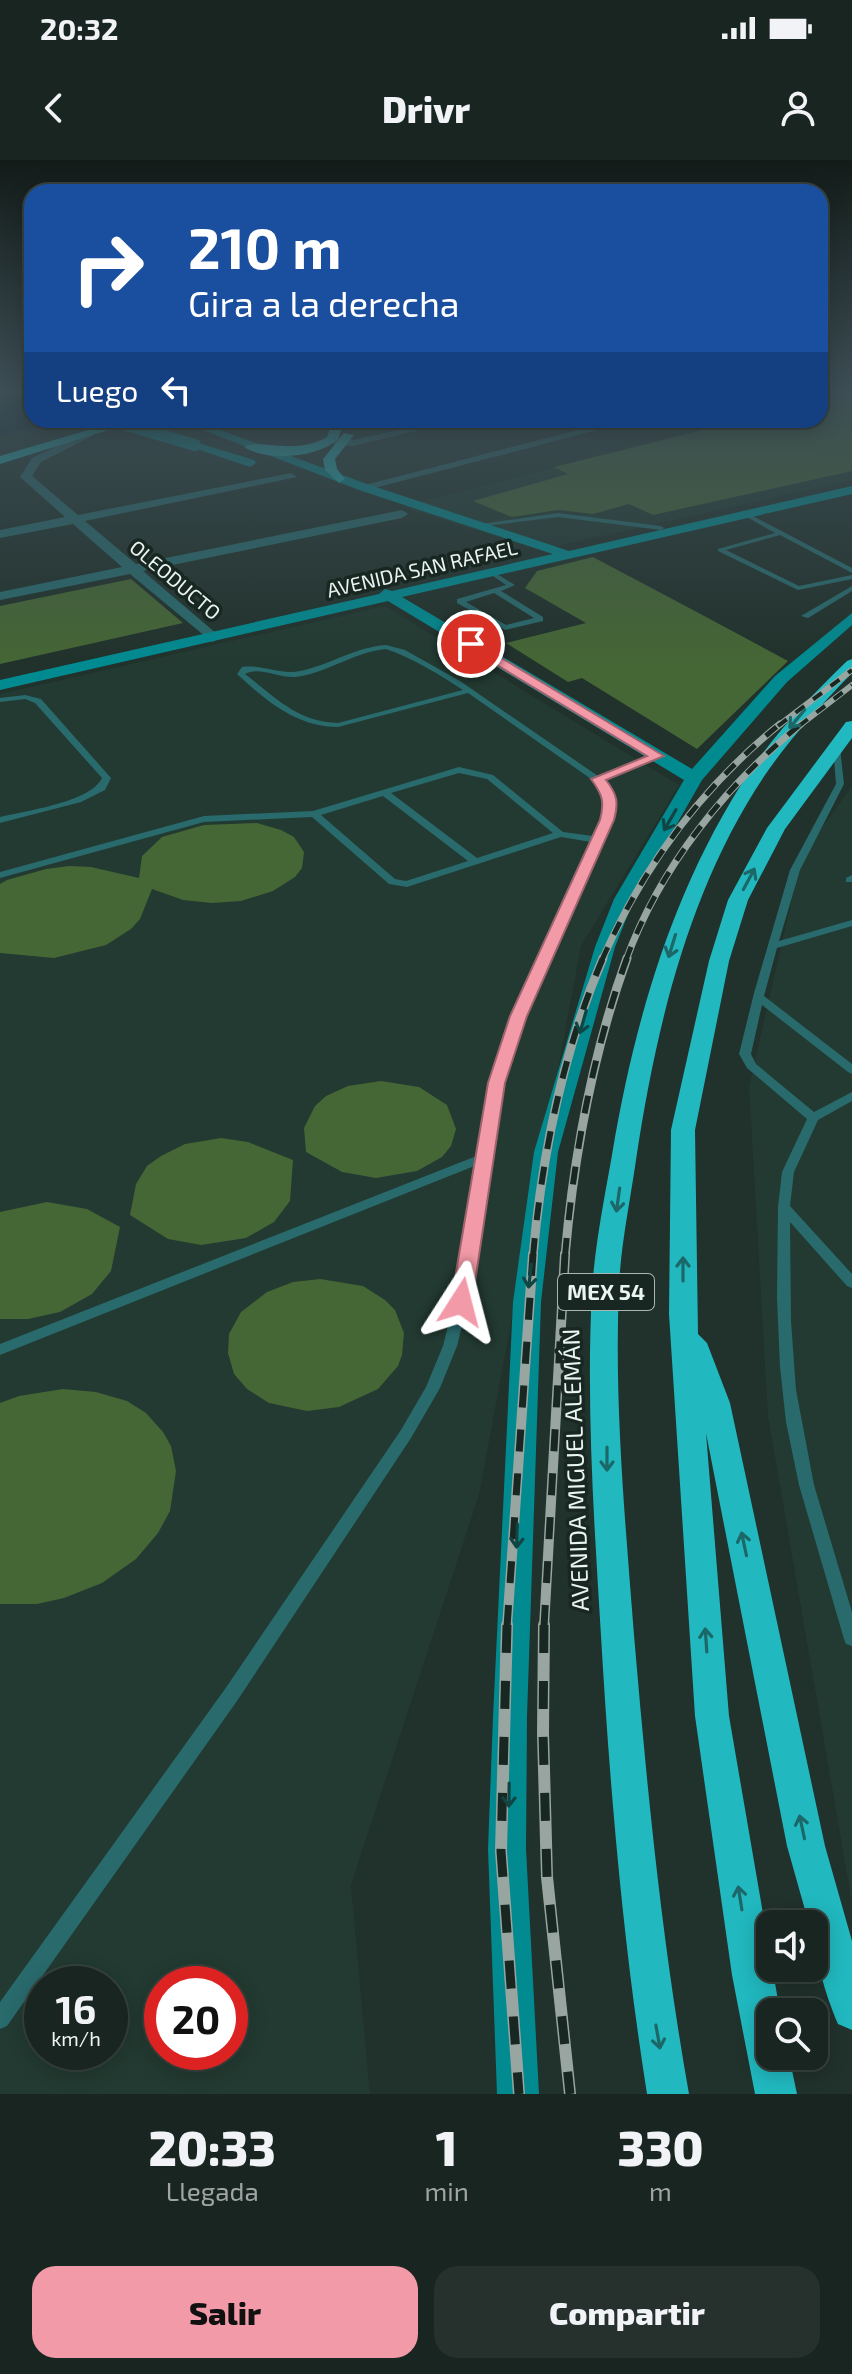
<!DOCTYPE html>
<html lang="es">
<head>
<meta charset="utf-8">
<style>
	:root { --surface:#192520; --page:#26312d; --text:#f1f3f6; --muted:#9fa5a5; --line:#37423e; --accent:#f39aa8 }
	body { margin:0; font-family:"Exo 2",sans-serif; background:var(--page); color:var(--text); height:100vh; display:flex; flex-direction:column; font-size:30px; white-space:nowrap }
	* { box-sizing:border-box; margin:0 }
	p { font-size:26px; color:var(--muted) }
	.icon { flex:none; width:44px; height:44px; fill:none; stroke:currentColor; stroke-width:2; stroke-linecap:round; stroke-linejoin:round }
	.map { position:relative; height:1934px; overflow:hidden }
	.side { display:flex; flex-direction:column; background:var(--surface); flex:1 }
	.side>* { flex:none }
	.top-card { position:absolute; left:24px; top:24px; width:804px; height:244px; border-radius:24px; box-shadow:0 4px 20px #0003,0 0 0 2px var(--line); background:#1a4fa0; color:#fff; overflow:hidden }
	.fabs { position:absolute; left:756px; top:1750px; display:grid; gap:16px }
	.fabs a { display:grid; place-items:center; width:72px; height:72px; border-radius:16px; background:var(--surface); box-shadow:0 4px 20px #0003,0 0 0 2px var(--line); font-size:40px }
	.speed { position:absolute; left:24px; top:1806px; display:flex; gap:16px; font-size:40px; font-weight:700; text-align:center }
	.speed>* { display:grid; place-content:center; width:104px; height:104px; border-radius:50%; background:var(--surface); box-shadow:0 4px 20px #0003,0 0 0 2px var(--line); line-height:1 }
	.speed small { font-size:20px; font-weight:400 }
	.speed .limit { border:12px solid #d22; background:#fff; color:#111 }
	.pin { position:absolute; display:grid; place-items:center; width:68px; height:68px; color:#fff; margin:-34px; border:4px solid #fff; border-radius:50%; box-shadow:0 2px 8px #0007 }
	.me { position:absolute; width:88px; margin:-44px; rotate:9deg; stroke-linejoin:round; filter:drop-shadow(0 0 6px #0008) }
	.turn { display:flex; align-items:center; gap:28px; height:168px; padding:0 32px; font-size:36px }
	.turn .icon { width:104px; height:104px; stroke-width:2.5 }
	.turn b { display:block; font-size:56px; line-height:68px }
	.then { display:flex; align-items:center; height:76px; padding:0 32px; background:#0003; gap:16px; font-size:30px }
	.eta { display:flex; justify-content:space-evenly; align-items:center; height:136px; text-align:center }
	.eta b { font-size:48px; font-weight:800; line-height:56px }
	.button { display:flex; gap:16px; margin-top:auto; padding:16px 32px }
	.button a { flex:1; height:92px; border-radius:24px; background:var(--accent); color:#111; font-size:32px; font-weight:800; line-height:92px; text-align:center }
	.button a+a { background:var(--page); color:var(--text) }
	.status { display:flex; justify-content:space-between; align-items:center; height:56px; padding:0 40px; background:var(--surface); direction:ltr }
	.status svg { height:22px; fill:currentColor }
	header { display:flex; justify-content:space-between; align-items:center; height:104px; padding:0 32px; background:var(--surface); font-size:36px; font-weight:800 }
	.map>svg:first-child { display:block }
</style>
</head>
<body>
<div class="status"><b>20:32</b><svg viewBox="0 0 49 12"><path d="M0 12V9h3v3zM5 12V6h3v6zM10 12V3h3v9zM15 12V0h3v12zM26 1h20v11H26zM47 4h2v5h-2z"/></svg></div>
<header><svg class="icon" aria-label="back" viewBox="0 0 24 24"><path d="M15 5l-7 7 7 7"/></svg>Drivr<svg class="icon" aria-label="person" viewBox="0 0 24 24"><circle cx="12" cy="8" r="4"/><path d="M4 21q1-7 8-7t8 7"/></svg></header>
<div class="map">
<svg width="852" height="1934" viewBox="0 0 852 1934">
	<rect width="100%" height="100%" fill="#21312b"/>
	<path fill="#223a31" fill-rule="evenodd" d="M852 231V320L539 390 402 347 738 260H820V239Z
		M385 446 679 625 581 786 479 1335 351 1725 370 1934H0V534ZM42 1824H110V1892H42ZM162 1824H230V1892H162Z
		M852 626V1743L768 1257 749 927 802 695Z"/>
	<path fill="#0a1f2a" d="M25 230H32V260H58L0 276V236Z"/>
	<path fill="#456635" d="M852 235V311L653 355 629 344 593 354 558 350 512 357 473 341 568 314 554 307 743 260H820V242Z
		M593 397 693 450 788 501 697 589 582 518 568 522 506 483 586 463 525 428 537 411Z
		M131 419 183 463 0 504V446Z
		M257 663 281 670 294 677 304 692 302 708 295 717 273 731 241 741 212 743 183 740 152 729 140 759 131 769 106 785 54 798 0 793V724L7 720 46 709 69 706 91 707 139 718 142 696 162 677 204 665Z
		M381 921 419 927 447 945 456 969 451 986 442 997 417 1011 376 1018 342 1012 306 992 304 968 315 946 326 936 348 926Z
		M221 978 248 982 293 1000 290 1041 274 1062 246 1078 201 1085 168 1079 130 1055 136 1024 147 1006 161 996 185 984Z
		M47 1042 87 1049 120 1067 111 1111 92 1134 60 1152 28 1159H0V1052Z
		M320 1119 363 1126 385 1140 395 1150 404 1173 402 1195 398 1206 378 1229 339 1247 307 1251 269 1243 247 1229 234 1214 228 1193 229 1174 241 1152 267 1132 293 1122Z
		M63 1229 96 1232 127 1241 146 1253 163 1272 171 1286 176 1311 170 1351 158 1373 136 1399 102 1423 64 1438 37 1444H0V1243L19 1236Z"/>
	<g fill="none" stroke-linecap="round" stroke-linejoin="round">
		<path fill="#296a6d" fill-rule="evenodd" d="M558 353 661 366 664 368 661 370 558 357 477 367 474 365Z
			M747 353 852 408V413L780 375 726 390 799 426 852 415V419L798 430 718 391V389L775 373 745 356 744 355Z
			M492 411 515 425 501 431 543 457V461L505 470 457 443V439L506 425 490 414V412ZM494 433 534 458 506 465 466 442Z
			M852 426V431L808 458 801 456Z
			M386 485 405 490 460 521 598 616 655 594 662 596 603 620 613 632 616 646 511 893 503 923 468 1142 457 1186 440 1228 411 1278 237 1541 7 1866 0 1869V1842L225 1529 401 1270 426 1227 443 1186 454 1142 477 1005 0 1195V1184L479 995 491 923 499 893 591 682 561 677 407 727 389 724 312 657 204 662 0 718V712L204 656 313 651 459 607 493 615 563 672 593 676C604 652 614 643 594 621L468 533 338 567C297 567 266 541 237 514L242 507C262 504 280 515 300 511 330 505 355 487 386 485ZM386 489C413 498 438 514 463 530L338 563C297 562 275 537 245 514 259 506 278 518 295 517 326 514 353 492 386 489ZM459 613 487 619 553 673 477 698 391 633ZM383 636 468 701 406 721 395 719 321 655Z
			M25 535 41 539 111 618 105 630 81 642 0 663V657C25 651 91 642 102 618L35 543 25 539 0 542V538Z
			M833 586 840 588 844 624 800 710 779 781 852 760V766L777 788 764 836 852 904V914L848 912 762 845 751 894 756 904 814 952 852 932V941L818 960 794 1012 790 1046 852 1114V1128L847 1126 790 1062 791 1161 796 1230 814 1325 852 1452V1486L846 1484 844 1479 799 1325 786 1262 780 1207 777 1138 778 1047 782 1012 807 959 747 908 739 894 754 833 790 710 836 624Z
			M852 715V722H846V718Z"/>
		<path fill="#296a6d" fill-rule="evenodd" d="M441 260H462L353 286 335 285 326 279 332 276 353 280Z
			M617 260H636L363 331 357 327Z
			M694 260H710L712 262 706 265Z
			M88 271 94 274 92 276 41 302 32 316 78 355 291 313 297 317 85 361 136 404 402 350 408 354 402 358 143 411 217 474V480L212 482 130 414 0 440V432L122 407 73 364 0 378V370L65 357 20 317 32 298Z"/>
		<path fill="#018b91" fill-rule="evenodd" d="M7 230 32 233V240L8 232Z
			M177 260H193L367 324 569 391 852 326V334L402 437 692 609 775 516 852 453V465L787 522 702 620 634 739 615 787 558 992 541 1142 527 1557 526 1689 539 1934H497L488 1689 493 1557 513 1142 534 992 595 787 614 739 684 620 388 441 0 530V520L379 434 385 429 392 431 553 394 359 330Z
			M195 282 254 300 256 303 250 307 191 287 189 285Z"/>
		<path fill="#21b8bf" fill-rule="evenodd" d="M122 260H140L0 304V296Z
			M333 260H345L338 279C317 298 268 302 244 287 258 278 295 296 327 277Z
			M344 273 354 275 335 299 337 309 345 319 339 323 325 310 323 299Z
			M852 499V513C821 545 791 577 765 615 689 728 656 867 636 1000 630 1042 621 1084 619 1126 614 1242 625 1359 634 1475 647 1629 662 1782 689 1934H647C623 1782 610 1630 601 1476 594 1361 586 1245 592 1130 595 1085 604 1040 612 995 634 862 673 728 748 614 776 572 811 536 847 501Z
			M852 561V578L785 669 748 740 729 801 695 970 698 1174 707 1183 730 1243 825 1686 852 1781V1870L838 1864C825 1833 814 1797 814 1764H809L787 1686 706 1273 729 1556 780 1852H770V1896H789L797 1934H755L732 1815 695 1556 669 1154 671 970 709 801 728 740 767 668 846 562Z"/>
		<g stroke="#98a5a0" stroke-width="6">
			<path id="rail-far4" d="M778 566 852 510
				M799 566 852 525"/>
		</g>
		<g stroke="#98a5a0" stroke-width="7">
			<path id="rail-far3" d="M602 800C642 708 702 627 780 564
				M626 800C660 707 725 626 801 564"/>
		</g>
		<g stroke="#98a5a0" stroke-width="9">
			<path id="rail-far2" d="M533 1096C542 995 563 891 603 798
				M565 1096C574 994 592 895 627 798"/>
		</g>
		<g stroke="#98a5a0" stroke-width="10">
			<path id="rail-far1" d="M507 1467 533 1094
				M544 1467 565 1094"/>
		</g>
		<g stroke="#98a5a0" stroke-width="12">
			<path id="rail" d="M507 1465 501 1691 519 1934
				M544 1465 543 1573 547 1717 570 1934"/>
		</g>
		<use href="#rail-far4" stroke="#182721" stroke-width="4" stroke-dasharray="11" stroke-linecap="butt"/>
		<use href="#rail-far3" stroke="#182721" stroke-width="5" stroke-dasharray="14" stroke-linecap="butt"/>
		<use href="#rail-far2" stroke="#182721" stroke-width="6" stroke-dasharray="18" stroke-linecap="butt"/>
		<use href="#rail-far1" stroke="#182721" stroke-width="7" stroke-dasharray="22" stroke-linecap="butt"/>
		<use href="#rail" stroke="#182721" stroke-width="9" stroke-dasharray="28" stroke-linecap="butt"/>
		<path stroke="#018b91" stroke-width="12" d="M109 260 195 285"/>
	</g>
	<defs><path id="oneway-shaft" d="M-6 0H5M1.5-3L5.5 0L1.5 3" fill="none" stroke-width="1.6" stroke-linecap="round" stroke-linejoin="round" transform="scale(2)"/></defs>
	<g stroke="#1c6868">
		<use href="#oneway-shaft" transform="translate(797 559) rotate(130)"/>
		<use href="#oneway-shaft" transform="translate(749 719) rotate(-62)"/>
		<use href="#oneway-shaft" transform="translate(672 786) rotate(107)"/>
		<use href="#oneway-shaft" transform="translate(618 1040) rotate(98)"/>
		<use href="#oneway-shaft" transform="translate(683 1109) rotate(-90)"/>
		<use href="#oneway-shaft" transform="translate(607 1299) rotate(90)"/>
		<use href="#oneway-shaft" transform="translate(744 1384) rotate(-102)"/>
		<use href="#oneway-shaft" transform="translate(706 1480) rotate(-94)"/>
		<use href="#oneway-shaft" transform="translate(802 1667) rotate(-102)"/>
		<use href="#oneway-shaft" transform="translate(740 1738) rotate(-99)"/>
		<use href="#oneway-shaft" transform="translate(658 1877) rotate(80)"/>
	</g>
	<g stroke="#114543">
		<use href="#oneway-shaft" transform="translate(670 660) rotate(120)"/>
		<use href="#oneway-shaft" transform="translate(583 862) rotate(106)"/>
		<use href="#oneway-shaft" transform="translate(530 1116) rotate(97)"/>
		<use href="#oneway-shaft" transform="translate(517 1376) rotate(92)"/>
		<use href="#oneway-shaft" transform="translate(509 1635) rotate(91)"/>
	</g>
	<linearGradient id="sky" x2="0" y2="1"><stop stop-color="#121b18"/><stop offset="0.46" stop-color="#3d4e55"/><stop offset="1" stop-color="#3d4e55" stop-opacity="0"/></linearGradient>
	<rect width="852" height="501" fill="url(#sky)"/>
	<path fill="#f39aa8" stroke="#9e646d" stroke-width="2" d="M467 482H475L664 596 606 620C617 634 619 642 614 660L527 856 505 923 472 1142 469 1148H454L451 1142 488 923 510 856 600 660C605 641 602 634 591 619L647 596 467 487Z"/>
	<g text-anchor="middle" stroke-width="7" stroke-linejoin="round" paint-order="stroke">
		<g font-size="20" fill="#eaf4f0" stroke="#182721">
			<text transform="translate(422 409) rotate(-13)" y="7">AVENIDA SAN RAFAEL</text>
			<text transform="translate(175 420) rotate(40)" y="7">OLEODUCTO</text>
		</g>
		<rect fill="#182721" stroke="#abb6b2" stroke-width="2" x="558" y="1114" width="96" height="36" rx="6"/>
		<g font-size="22" font-weight="bold" fill="#eaf4f0">
			<text x="606" y="1140">MEX 54</text>
		</g>
		<g font-size="24" fill="#eaf4f0" stroke="#182721">
			<text transform="translate(576 1310) rotate(-92)" y="8">AVENIDA MIGUEL ALEMÁN</text>
		</g>
	</g>
</svg>
<div class="fabs">
<a><svg class="icon" aria-label="sound" viewBox="0 0 24 24"><path d="M4 9h4l5-4v14l-5-4H4zM17 9q2 3 0 6"/></svg></a>
<a><svg class="icon" aria-label="search" viewBox="0 0 24 24"><circle cx="10" cy="10" r="6"/><path d="M15 15l6 6"/></svg></a>
</div>
<div class="speed"><div>16<small>km/h</small></div><div class="limit">20</div></div>
<div class="pin" style="left:471px;top:484px;background:#d93025"><svg class="icon" aria-label="arrive" viewBox="0 0 24 24"><path d="M6 21V4h12l-3 4 3 4H6"/></svg></div>
<svg class="me" style="left:461px;top:1142px" viewBox="-20 -20 40 40"><path d="M0-17L14 15 0 8-14 15z" fill="#f39aa8" stroke="#fff" stroke-width="4"/></svg>
<div class="top-card">
<div class="turn"><svg class="icon" aria-label="right" viewBox="0 0 24 24"><path d="M7 20v-9h11M14 6l5 5-5 5"/></svg><div><b>210 m</b>Gira a la derecha</div></div>
<div class="then">Luego<svg class="icon" aria-label="left" viewBox="0 0 24 24"><path d="M17 20v-9H6M10 6l-5 5 5 5"/></svg></div>
</div>
</div>
<section class="side">
<div class="eta">
<div><b>20:33</b><p>Llegada</p></div>
<div><b>1</b><p>min</p></div>
<div><b>330</b><p>m</p></div>
</div>
<div class="button"><a>Salir</a><a>Compartir</a></div>
</section>
</body>
</html>
